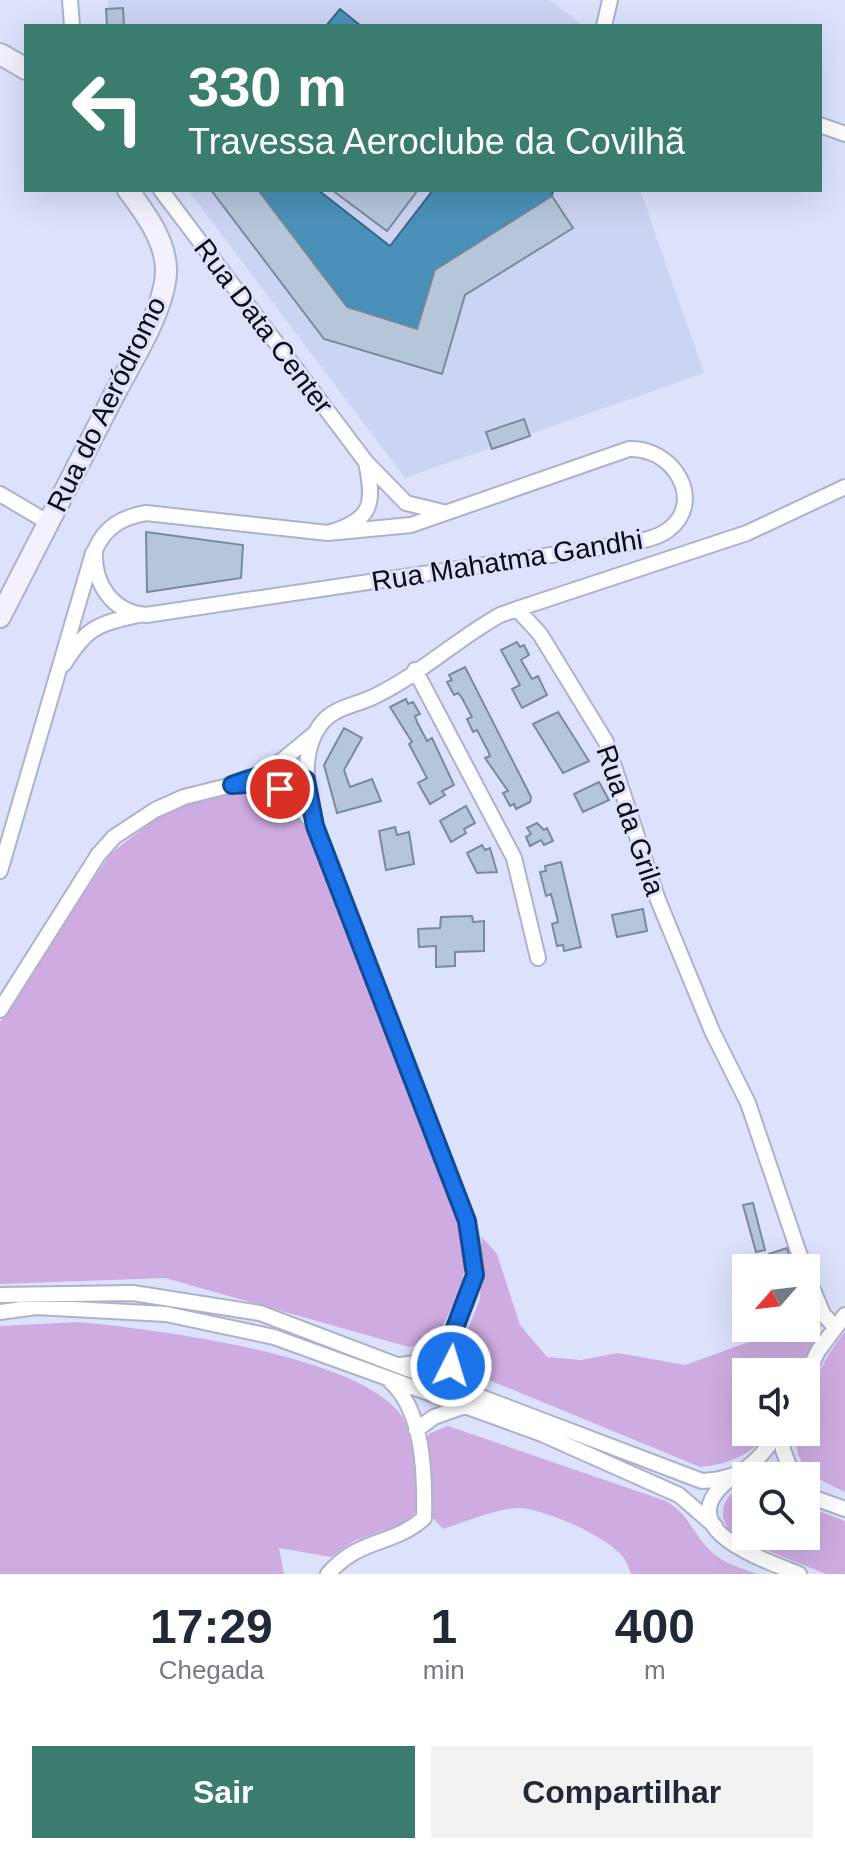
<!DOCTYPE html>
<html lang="pt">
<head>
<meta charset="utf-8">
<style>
	:root { --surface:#fff; --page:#f2f2f3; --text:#1f2937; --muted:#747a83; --accent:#3a7d6e }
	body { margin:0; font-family:Helvetica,sans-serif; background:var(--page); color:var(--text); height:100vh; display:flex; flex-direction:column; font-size:30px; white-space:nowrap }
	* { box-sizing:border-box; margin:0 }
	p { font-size:26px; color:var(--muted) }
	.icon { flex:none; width:44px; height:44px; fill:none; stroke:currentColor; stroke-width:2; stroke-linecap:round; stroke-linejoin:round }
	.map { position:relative; height:1574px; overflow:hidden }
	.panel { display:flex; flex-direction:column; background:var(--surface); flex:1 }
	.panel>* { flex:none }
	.top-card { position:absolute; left:24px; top:24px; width:798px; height:168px; border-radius:0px; box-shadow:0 8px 32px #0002; background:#3a7d6e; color:#fff; overflow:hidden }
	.needle { width:52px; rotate:242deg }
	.tools { position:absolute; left:732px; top:1254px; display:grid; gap:16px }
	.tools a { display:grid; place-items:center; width:88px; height:88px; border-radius:0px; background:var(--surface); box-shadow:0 8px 32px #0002; font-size:40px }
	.pin { position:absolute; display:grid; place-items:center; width:68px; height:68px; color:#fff; margin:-34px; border:4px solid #fff; border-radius:50%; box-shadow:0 2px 8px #0007 }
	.me { position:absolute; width:88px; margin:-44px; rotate:5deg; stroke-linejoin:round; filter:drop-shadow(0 0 6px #0008) }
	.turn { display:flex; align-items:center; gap:28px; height:168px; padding:0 32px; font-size:36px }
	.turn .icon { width:104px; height:104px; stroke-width:2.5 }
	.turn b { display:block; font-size:56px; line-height:68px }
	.eta { display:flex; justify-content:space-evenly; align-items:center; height:136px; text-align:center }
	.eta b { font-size:48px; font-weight:700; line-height:56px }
	.primary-button { display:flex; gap:16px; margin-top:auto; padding:16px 32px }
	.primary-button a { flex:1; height:92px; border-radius:0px; background:var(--accent); color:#fff; font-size:32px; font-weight:700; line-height:92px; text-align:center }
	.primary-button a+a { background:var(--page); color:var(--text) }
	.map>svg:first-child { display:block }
</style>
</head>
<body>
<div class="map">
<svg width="845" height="1574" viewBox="0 0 845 1574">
	<rect width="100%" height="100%" fill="#dce2fc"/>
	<path fill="#ccd4f3" d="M108 0H549L584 26H109Z
		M188 190H640L704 373 405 478Z"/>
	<path fill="#ceace2" d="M220 793C252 795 278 800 306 818L453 1204 469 1251 459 1294 435 1340 409 1347 165 1278 0 1284V1022L110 854 167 810Z
		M482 1237 497 1254 520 1325 547 1357 581 1360 618 1353 685 1365 760 1338 822 1324 799 1372H746V1432H770C752 1454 728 1465 700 1467L472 1373 462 1361V1344L480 1299Z
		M78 1322C151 1329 359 1354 402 1416 411 1429 418 1487 422 1505L406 1522 354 1541 331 1557 279 1548 284 1574H0V1326Z
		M845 1331V1492C817 1479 792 1468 797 1432H806C806 1388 820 1366 845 1331Z
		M448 1426 666 1501C693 1517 694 1540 717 1556 729 1566 743 1568 757 1574H631C629 1569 627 1561 623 1557 607 1536 541 1507 516 1508 492 1510 466 1522 443 1529L433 1518 424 1442 430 1433Z
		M746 1486V1536H806V1506L845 1521V1574H826L736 1538C715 1520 720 1494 746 1486Z"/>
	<path fill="#4a91b9" stroke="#376988" stroke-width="2" d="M340 9 361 26H326Z
		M258 190H318L390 246 433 190H553L552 196 435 270 417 329 347 307Z"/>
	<path fill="#b5c6db" stroke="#7a8a9e" stroke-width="2" d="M123 8 124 26H107L106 9Z
		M211 190H258L347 307 417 329 435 270 552 196 573 228 465 295 442 374 324 339Z
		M332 190H418L387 231Z
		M524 419 530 436 492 449 486 432Z
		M146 532 243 545 241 578 147 592Z
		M517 642 520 647 524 645 529 655 521 660 532 679 538 676 547 695 522 708 512 689 520 685 501 650Z
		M465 667 531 797 530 802 516 809 514 804 510 806 503 793 508 791 485 758 490 756 488 751 477 730 473 732 467 719 472 717 462 698 458 693 454 695 447 682 452 680 449 675Z
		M406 699 408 704 413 702 420 714 415 716 417 722 427 741 432 738 454 785 442 791 445 795 430 804 418 783 427 778 409 744 412 742 390 707Z
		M558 712 589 761 563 773 533 724Z
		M344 728 362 738 344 770 350 787 372 779 381 801 337 813 324 765Z
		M599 782 609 800 583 812 574 794Z
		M466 806 475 823 464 829 466 833 451 842 440 821Z
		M537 823 544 830 547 828 553 841 544 845 541 840 530 846 526 837 531 834 527 828Z
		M395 827 397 835 409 832 414 864 386 870 379 831Z
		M482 845 485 850 490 848 497 872 477 873 467 853Z
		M561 862 581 947 564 951 563 945 557 946 552 924 558 922 557 917 551 894 546 896 540 872 546 871 545 866Z
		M643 909 647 931 617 937 612 915Z
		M472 916 473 922 484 921V951L455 952V966L436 967V946L419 947 418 929 440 928 441 917Z
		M753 1203 765 1250 756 1252 743 1205Z
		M787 1248 793 1268H773L769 1254Z"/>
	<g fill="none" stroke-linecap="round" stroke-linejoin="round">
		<g stroke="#acb2ca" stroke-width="18">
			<path id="street" d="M70 0 72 26
				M604 26 610 0
				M820 125 845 134
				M161 190 366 462 406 503 443 512
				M0 494 49 523
				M328 533 411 525 629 449C674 447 706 502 668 530 656 539 639 541 625 544L146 615C111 612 93 582 95 550 105 527 122 517 146 513L328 533C372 520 375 505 366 462
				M517 609 747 533 845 487
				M64 664C87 627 97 624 139 615
				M415 670 514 858 538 958
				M269 772 284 771 306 780
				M242 785C270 782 296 801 312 822
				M0 871 93 553
				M0 1010 98 855 114 837 155 810 184 797 232 785 268 772 313 735
				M806 1273 823 1314 835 1327
				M0 1295 133 1293 260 1313 702 1481C743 1479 755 1464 779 1432
				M0 1312 36 1307 166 1314 274 1337 542 1434 679 1495 715 1526
				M401 1365 421 1362 450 1341
				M806 1376 818 1351 845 1315
				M473 1394C427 1344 464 1328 474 1276 478 1258 471 1238 467 1221L315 826C307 795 299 752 321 724 333 707 358 705 375 696 419 675 457 639 500 615L517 609 540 634 606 742 658 900 712 1031 748 1103 804 1268
				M416 1430 434 1417 465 1406
				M782 1432 783 1450 793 1476
				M730 1479C666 1529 765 1560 799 1574
				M806 1495 845 1509
				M328 1574C360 1537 393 1546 424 1518 425 1475 424 1411 390 1381"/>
		</g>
		<g stroke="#acb2ca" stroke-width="24">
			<path id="secondary" d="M0 54 26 69
				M0 617C38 543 76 469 114 395 131 362 165 309 166 272 167 242 145 213 128 190"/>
		</g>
		<use href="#street" stroke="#fff" stroke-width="14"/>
		<use href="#secondary" stroke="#f3f1fe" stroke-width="20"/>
	</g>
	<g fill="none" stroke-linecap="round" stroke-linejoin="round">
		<g stroke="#114b97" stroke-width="20">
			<path id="route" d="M280 789 251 784 232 785C258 776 280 765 306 780L315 826 467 1221 475 1275 450 1341 451 1366"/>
		</g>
		<use href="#route" stroke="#1a73e8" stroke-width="14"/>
	</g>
	<g text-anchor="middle" stroke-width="6" stroke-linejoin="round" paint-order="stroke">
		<g font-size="28" fill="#0a0c14" stroke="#dce2fc">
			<text transform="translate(264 326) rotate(53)" y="10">Rua Data Center</text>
			<text transform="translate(106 404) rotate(-64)" y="10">Rua do Aeródromo</text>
			<text transform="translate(507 560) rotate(-9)" y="10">Rua Mahatma Gandhi</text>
			<text transform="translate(631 820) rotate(71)" y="10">Rua da Grila</text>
		</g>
	</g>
</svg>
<div class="tools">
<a><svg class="needle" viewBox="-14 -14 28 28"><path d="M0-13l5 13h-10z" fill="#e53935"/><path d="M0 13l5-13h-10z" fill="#747a83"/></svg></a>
<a><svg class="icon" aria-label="sound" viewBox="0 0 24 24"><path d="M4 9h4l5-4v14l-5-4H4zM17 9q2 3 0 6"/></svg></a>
<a><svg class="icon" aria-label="search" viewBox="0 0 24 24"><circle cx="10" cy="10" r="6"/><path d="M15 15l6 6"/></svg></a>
</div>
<div class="pin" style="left:280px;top:789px;background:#d93025"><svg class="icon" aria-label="arrive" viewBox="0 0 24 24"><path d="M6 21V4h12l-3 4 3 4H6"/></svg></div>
<svg class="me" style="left:451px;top:1366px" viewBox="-20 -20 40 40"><circle r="17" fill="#1a73e8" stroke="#fff" stroke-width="3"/><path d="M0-11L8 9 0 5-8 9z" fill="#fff"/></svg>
<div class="top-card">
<div class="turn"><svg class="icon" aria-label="left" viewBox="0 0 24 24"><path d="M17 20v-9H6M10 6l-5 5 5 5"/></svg><div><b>330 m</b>Travessa Aeroclube da Covilhã</div></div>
</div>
</div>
<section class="panel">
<div class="eta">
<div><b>17:29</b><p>Chegada</p></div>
<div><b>1</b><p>min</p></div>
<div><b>400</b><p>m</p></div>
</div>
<div class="primary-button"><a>Sair</a><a>Compartilhar</a></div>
</section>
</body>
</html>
